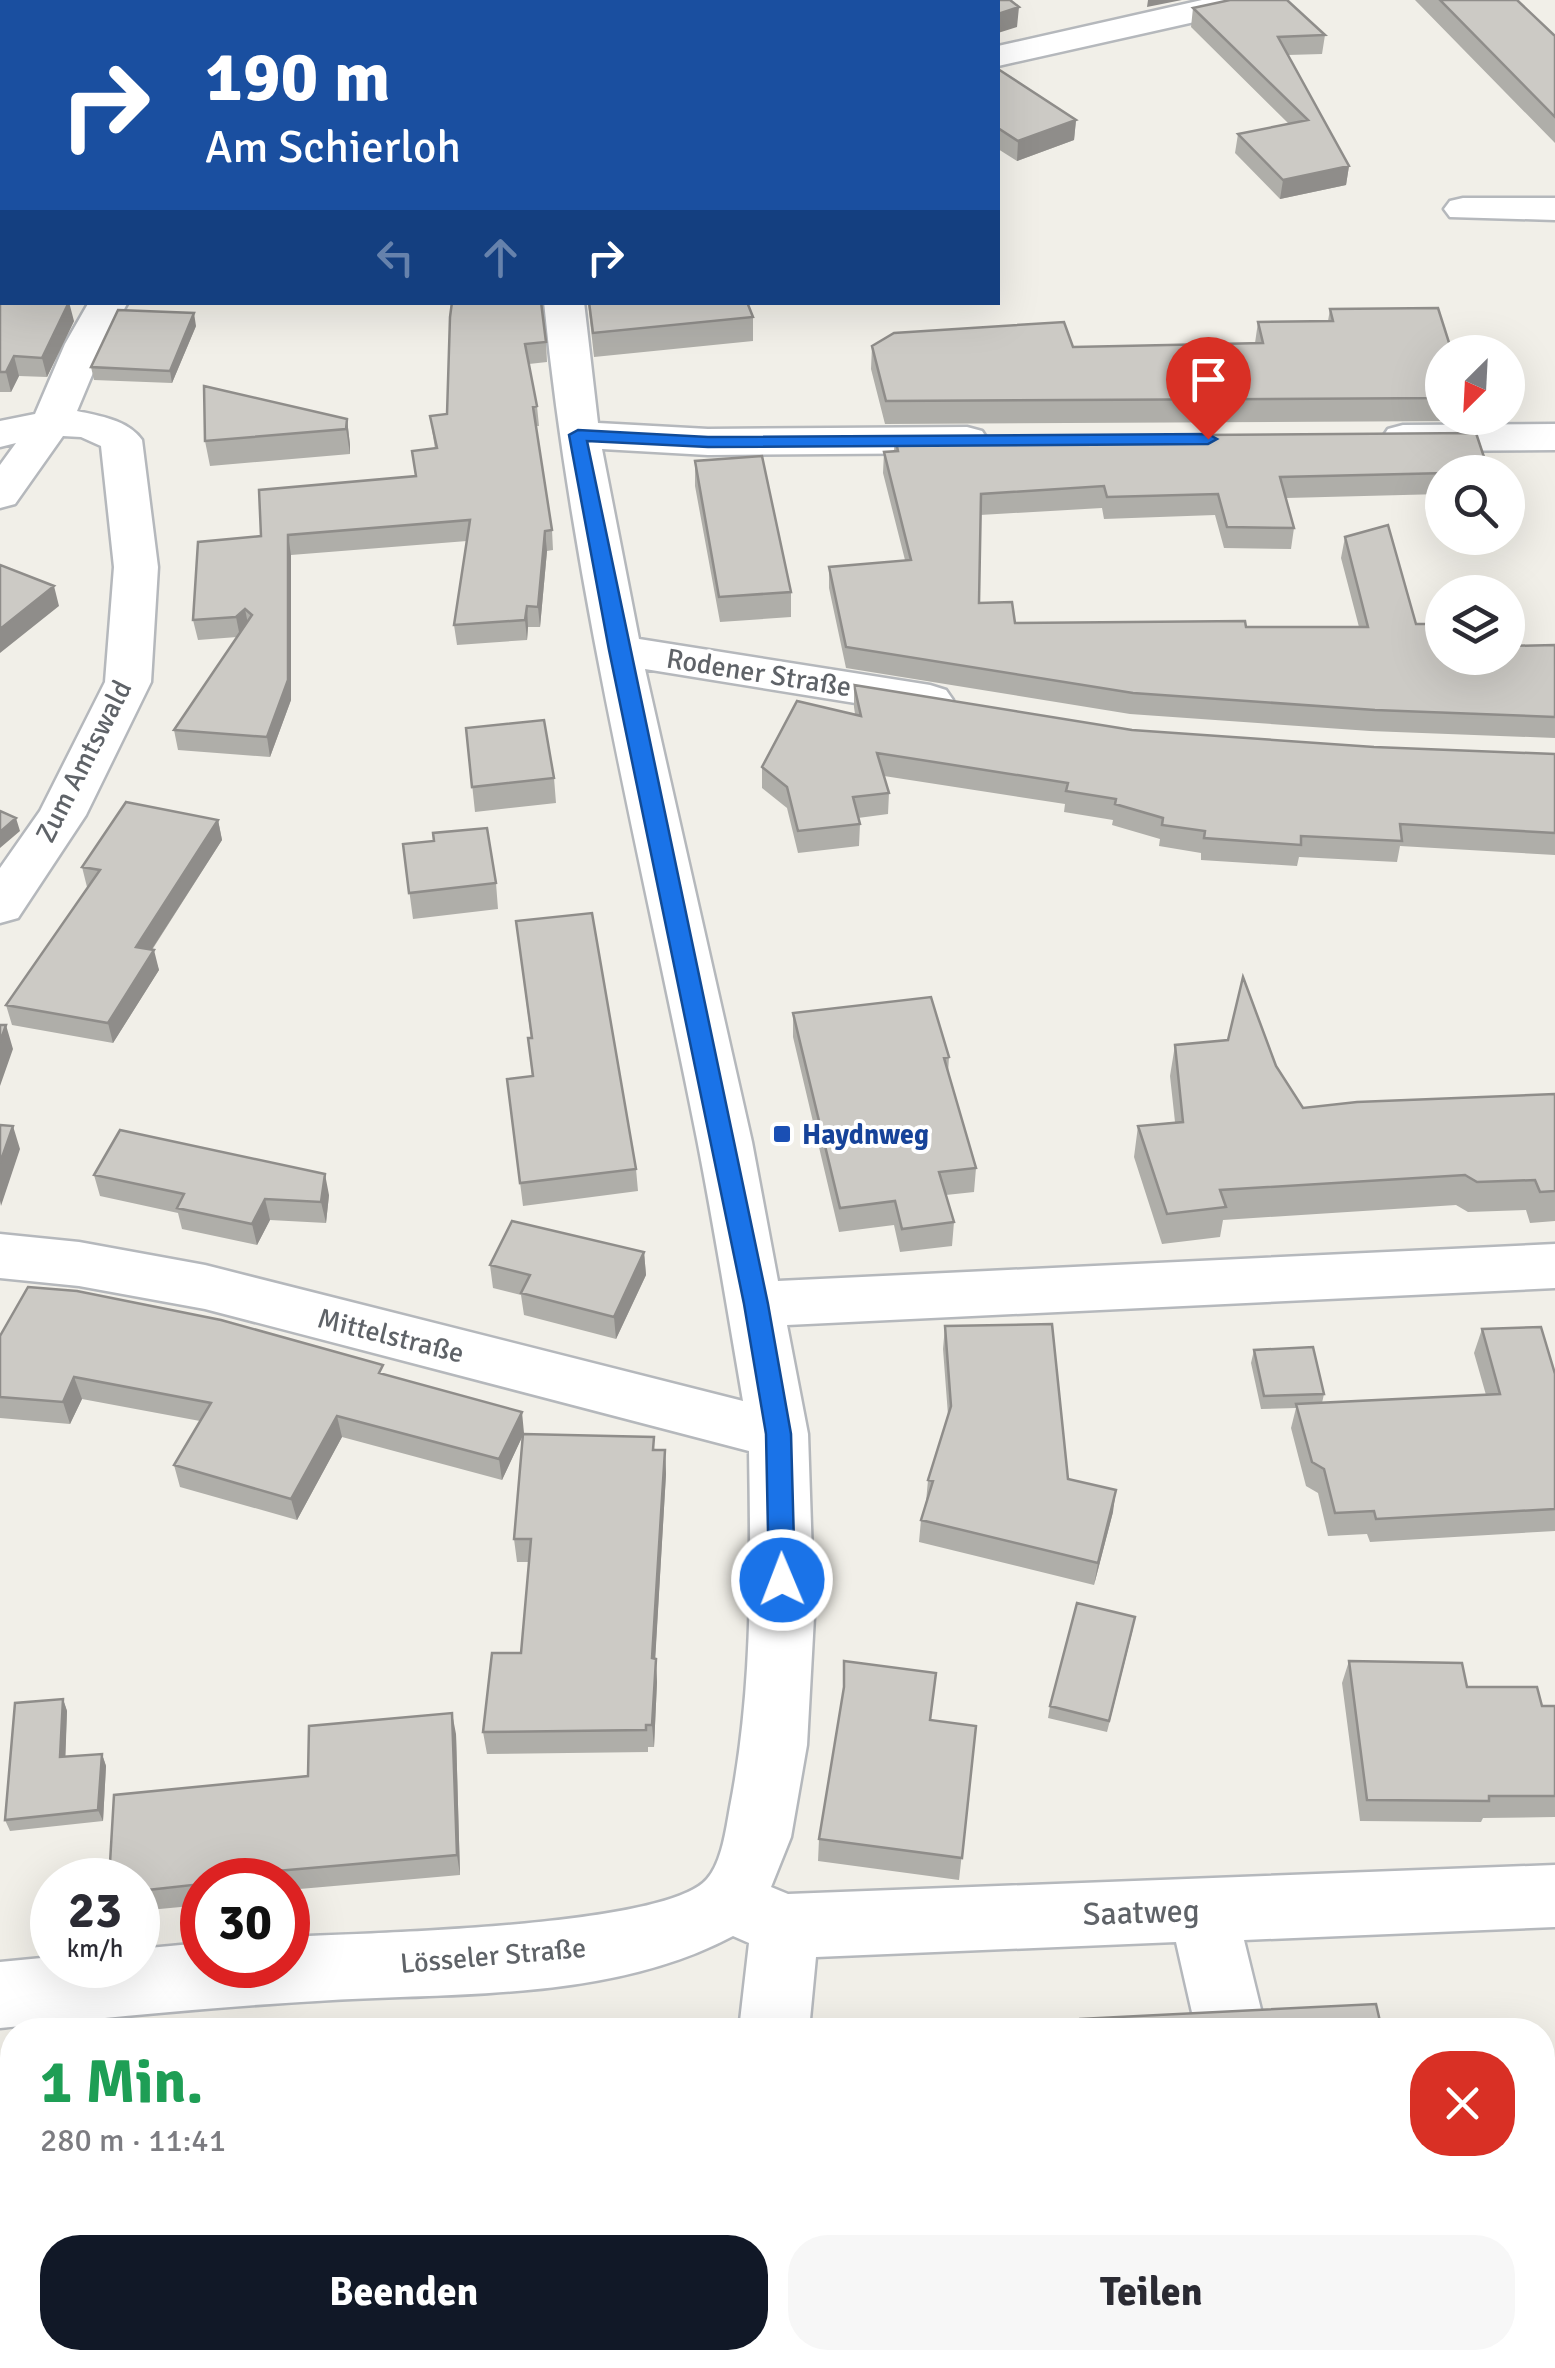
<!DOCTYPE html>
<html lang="de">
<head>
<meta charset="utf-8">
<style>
	:root { --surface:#fff; --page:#f7f7f7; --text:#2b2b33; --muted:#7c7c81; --accent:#111827 }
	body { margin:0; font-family:Signika,sans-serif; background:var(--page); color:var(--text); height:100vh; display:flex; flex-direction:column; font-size:38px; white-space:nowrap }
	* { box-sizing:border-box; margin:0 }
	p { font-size:32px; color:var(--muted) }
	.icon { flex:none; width:55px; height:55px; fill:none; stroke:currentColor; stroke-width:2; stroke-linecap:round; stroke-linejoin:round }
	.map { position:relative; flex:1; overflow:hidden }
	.drawer { position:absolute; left:0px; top:2018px; width:1555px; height:352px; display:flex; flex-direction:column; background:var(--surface); border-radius:40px 40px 0 0; box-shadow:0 10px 40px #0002 }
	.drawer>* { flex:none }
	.banner { position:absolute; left:0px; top:0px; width:1000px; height:305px; box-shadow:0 10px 40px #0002; background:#1a4fa0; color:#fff; overflow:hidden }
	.needle { width:65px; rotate:204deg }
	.fabs { position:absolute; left:1425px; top:335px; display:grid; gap:20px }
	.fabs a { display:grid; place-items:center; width:100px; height:100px; border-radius:50%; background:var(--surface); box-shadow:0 10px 40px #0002; font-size:50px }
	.speed { position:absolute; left:30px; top:1858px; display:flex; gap:20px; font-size:50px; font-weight:700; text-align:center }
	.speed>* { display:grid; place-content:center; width:130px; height:130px; border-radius:50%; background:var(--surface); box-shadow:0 10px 40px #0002; line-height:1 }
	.speed small { font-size:25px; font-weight:400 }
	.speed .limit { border:15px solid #d22; background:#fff; color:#111 }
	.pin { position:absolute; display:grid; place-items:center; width:85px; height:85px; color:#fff; margin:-102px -42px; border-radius:50% 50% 50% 0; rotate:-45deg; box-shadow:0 0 10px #0007 }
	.pin .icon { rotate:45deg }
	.me { position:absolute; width:110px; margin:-55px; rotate:359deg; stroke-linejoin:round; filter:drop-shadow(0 0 8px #0008) }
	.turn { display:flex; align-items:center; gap:35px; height:210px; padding:0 40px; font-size:45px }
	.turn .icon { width:130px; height:130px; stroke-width:2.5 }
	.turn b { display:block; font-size:70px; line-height:85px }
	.lanes { display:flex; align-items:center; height:95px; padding:0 40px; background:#0003; justify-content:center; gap:50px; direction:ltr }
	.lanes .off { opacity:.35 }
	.round { display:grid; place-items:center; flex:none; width:105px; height:105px; border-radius:40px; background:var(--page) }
	.head { display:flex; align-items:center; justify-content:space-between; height:170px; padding:0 40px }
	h1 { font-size:60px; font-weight:800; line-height:75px; color:#1e9e55 }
	.cta { display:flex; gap:20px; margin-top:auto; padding:20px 40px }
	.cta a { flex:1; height:115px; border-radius:40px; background:var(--accent); color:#fff; font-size:40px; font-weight:800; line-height:115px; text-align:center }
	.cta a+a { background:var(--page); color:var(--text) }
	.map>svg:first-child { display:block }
</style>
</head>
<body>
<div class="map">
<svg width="1555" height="2368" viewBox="0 0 1555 2368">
	<rect width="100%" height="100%" fill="#f1efe8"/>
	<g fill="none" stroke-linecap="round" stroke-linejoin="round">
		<path fill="#aadaff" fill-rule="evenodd" d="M112 0 110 2 100 1V0Z
			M0 85H2V94H0Z"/>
		<g stroke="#b5b8bc" stroke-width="5">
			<path id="minor" d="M1202 0H1265L1260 7 1248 10 998 66V46Z
				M1463 198H1555V220L1450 217 1444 209 1450 201Z
				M89 302H128L105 344 77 411C100 416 128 420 142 440L158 567 151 682 86 815 18 918 0 923V868L40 811 105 682 114 567 101 446 81 437 63 436 15 504 0 508V465L16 443 0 447V421L35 414 65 344Z
				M544 302H584L598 423 708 429 967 427 982 431 988 440 982 449 967 453 708 455 602 449 639 639 930 685 946 690 953 700 946 710 930 715 645 669 752 1142 778 1281 1555 1244V1288L787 1325 808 1434 814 1617 807 1745 791 1837 771 1887 788 1894 1555 1865V1927L1244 1940 1266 2030H1196L1176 1942 816 1957 809 2030H739L749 1943 733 1936C609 2002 454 1992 317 2001 211 2007 106 2018 0 2028V1962L52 1957V1965H138V1949L202 1943V1965H288V1937C361 1933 665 1928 707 1879 722 1862 726 1829 730 1807 753 1689 751 1571 749 1451L205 1309 79 1286 0 1278V1234L79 1242 205 1265 743 1401C728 1314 714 1226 697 1139 642 861 572 585 544 302Z
				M1555 424V450L1403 451 1388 447 1382 438 1388 429 1403 425Z
				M701 2358H777L776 2368H700Z"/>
		</g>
		<path stroke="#9cc7a9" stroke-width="5" stroke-dasharray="8 4" stroke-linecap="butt" d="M4 2 9 0"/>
		<use href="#minor" fill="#fff" fill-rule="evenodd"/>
	</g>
	<path fill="#afaea9" d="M1415 0H1517L1555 36V143Z
		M1193 8 1325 35 1322 54 1288 55 1349 166 1346 185 1280 199 1235 153 1238 134 1289 124 1191 27Z
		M998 69 1076 120 1074 140 1017 161 998 149Z
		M0 155 2 302 74 321 47 377 19 376 11 392H0Z
		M588 302H747L753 317V341L594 357Z
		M1330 309 1442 352V418H1462L1461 421 885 424 871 369 872 346 1073 347 1255 343 1258 322 1328 321Z
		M450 317 546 342 547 362 529 364 537 406 539 426H536L552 530 553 550 547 551 540 627H528L527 640 457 645 454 625 467 541 291 555V700L270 757 178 750 174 730 237 637 198 640 193 620 261 536 415 476 435 449 430 416 447 414Z
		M196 326 172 383 94 380 91 367Z
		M347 419 350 445V454L210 466 205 441Z
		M895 437 1442 472V494L1286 498 1294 528 1291 549 1224 548 1215 515 1104 519 1102 508 980 515 979 603 1015 623 1246 627H1359L1341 558 1345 537 1442 658 1555 645V738L1370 731 1130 714 846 668 829 588V567L905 560 883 473 884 452 894 451Z
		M695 461 791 592V617L720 622 695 486Z
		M854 685 1132 730 1374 747 1555 754V855L1400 846 1397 862 1299 857 1297 866 1201 860V853L1159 846 1160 839 1112 825 1113 820 1064 812 1065 804 884 776 889 793 888 814 858 818 860 824 859 846 798 853 787 808 762 788V767L855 714 854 707Z
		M466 728 554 778 556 803 475 812Z
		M218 820 222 840 152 950 159 970 113 1043 12 1025 6 1005 89 887H87L82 867Z
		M403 844 496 883 498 909 413 919Z
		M516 921 636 1169 638 1191 523 1206 507 1079 532 1076 528 1038H531Z
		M793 1013 949 1057 948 1074 976 1168 974 1192 946 1195 954 1222 952 1246 900 1252 894 1225 839 1232 793 1037Z
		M1175 1045 1276 1066 1303 1108 1555 1094V1221L1530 1223 1526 1210 1468 1212 1456 1205 1223 1220 1220 1237 1162 1244 1134 1157 1138 1126 1175 1122 1170 1076Z
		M94 1175 329 1195 326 1223 270 1220 257 1245 182 1229 178 1213 100 1196Z
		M644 1252 646 1275 616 1339 524 1315 521 1295 493 1288 490 1265Z
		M945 1326 1068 1479 1113 1512 1094 1585 919 1542 921 1520 926 1502 928 1480 948 1415 943 1349Z
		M1482 1329 1555 1374V1531L1370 1542 1367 1534 1328 1536 1318 1493 1306 1486 1291 1428 1296 1408 1261 1409 1251 1363 1254 1350 1324 1394 1322 1403 1486 1395 1474 1353Z
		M0 1336 385 1374 524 1434 665 1450 666 1474 655 1659 657 1682 654 1747H648V1752L487 1754 483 1732 521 1653 529 1562H517L514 1539 522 1437 502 1480 342 1437 297 1520 180 1487 174 1465 200 1421 82 1399 70 1424 0 1418Z
		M1133 1629 1107 1732 1048 1718 1050 1706Z
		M1349 1661 1542 1706H1555V1817L1483 1818 1481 1822 1360 1821 1342 1683Z
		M63 1699 67 1711 65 1757 102 1754 106 1766 103 1821 10 1831 5 1820Z
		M931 1720 976 1726 959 1880 818 1861 819 1839Z
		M456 1734 460 1875 288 1890V1880H202V1905L138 1911V1880L308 1776Z
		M1542 2174H1555V2368H1535L1533 2358H1542Z
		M1255 2358H1345L1341 2367 1256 2360Z"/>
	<path fill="#8f8d8a" d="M460 0H490L484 2H460Z
		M1148 0H1182L1147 7Z
		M1019 7 1017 27 998 33V14Z
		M1076 120 1074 140 1017 161 1018 141Z
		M1349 166 1346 185 1280 199 1283 180Z
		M69 302 74 321 47 377 42 358Z
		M194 313 196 326 172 383 170 371Z
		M14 356 19 376 11 392 6 372Z
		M347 419 350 445V454L346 429Z
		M545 531 547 551 540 627 538 607Z
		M288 535 291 555V700L270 757 267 737Z
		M54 586 59 606 0 653V629Z
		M527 606 528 627 527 640 525 620Z
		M245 609 249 629 240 637 236 617Z
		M16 818 20 831 0 848V832Z
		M218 820 222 840 141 966 136 947Z
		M154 950 159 970 113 1043 108 1023Z
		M6 1025 13 1049 0 1086V1042Z
		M13 1126 20 1149 1 1206 0 1201V1163Z
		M325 1174 329 1195 326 1223 321 1202Z
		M265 1199 270 1220 257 1245 252 1224Z
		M644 1252 646 1275 616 1339 614 1317Z
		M74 1377 82 1399 70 1424 63 1402Z
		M522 1412 524 1433 502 1480 499 1459Z
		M337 1416 342 1437 297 1520 291 1499Z
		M665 1450 666 1474 654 1680 652 1658Z
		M1116 1490 1113 1512 1094 1585 1098 1563Z
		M656 1659 657 1682 654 1747 652 1725Z
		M63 1699 67 1711 65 1769 60 1757Z
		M452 1713 456 1734 460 1875 457 1855Z
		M102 1754 106 1766 103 1821 98 1810Z"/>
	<path fill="#cccac5" stroke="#8f8d8a" stroke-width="2.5" d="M225 0H461L462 2H222Z
		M512 0H1010L1019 7 998 14V2H514Z
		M1230 0H1287L1325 35 1278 37 1349 166 1283 180 1238 134 1308 120 1193 8Z
		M1440 0H1517L1555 36V117Z
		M998 69 1076 120 1018 141 998 128Z
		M2 151V302H69L42 358 14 356 6 372H0V155Z
		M452 302H541L546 342 525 344 537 406 533 407 552 530 545 531 538 607 527 606 525 620 454 625 470 520 288 535V680L267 737 174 730 252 615 245 609 236 617 193 620 198 542 261 536 259 490 416 476 412 451 437 448 430 416 447 414 450 317Z
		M589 302H747L753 317 593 333Z
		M1438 308 1452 352H1442V398L886 401 872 346 894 333 1064 322 1073 347 1263 343 1258 322 1333 321 1330 309Z
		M118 310 194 313 170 371 91 367Z
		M204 386 347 419 346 429 205 441Z
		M1476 433 1489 472 1280 477 1294 528 1227 527 1218 494 1107 497 1104 486 981 494 979 603 1012 602 1015 623 1245 621 1246 627H1368L1345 537 1388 525 1416 624H1442V658H1508V646L1555 645V717L1375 710 1133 693 846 647 829 567 911 560 884 452 898 451 895 437Z
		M762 456 791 592 719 597 695 461Z
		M0 565 54 586 0 629Z
		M854 685 1132 730 1374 747 1555 754V833L1400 824 1402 841 1301 836V845L1204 838 1205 831 1162 825 1163 818 1115 804 1116 799 1066 791 1068 783 877 753 889 793 853 797 860 824 798 831 787 787 762 767 797 701 861 716Z
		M544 720 554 778 472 787 466 728Z
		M126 802 218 820 136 947 154 950 108 1023 6 1005 100 870 82 867Z
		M0 811 16 818 0 832Z
		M487 828 496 883 409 893 403 844 434 841 433 833Z
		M592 913 636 1169 520 1183 507 1079 533 1076 528 1038H532L516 921Z
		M1243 977 1276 1066 1303 1108 1357 1102 1555 1094V1191L1540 1192 1535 1180 1477 1182 1465 1175 1220 1190 1226 1207 1167 1214 1138 1126 1183 1122 1175 1045 1228 1040Z
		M931 997 949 1057 944 1058 976 1168 939 1172 954 1222 902 1229 895 1201 840 1208 793 1013Z
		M0 1025H6L0 1042Z
		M0 1125 13 1126 0 1163Z
		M120 1130 325 1174 321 1202 265 1199 252 1224 177 1208 184 1194 94 1175Z
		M512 1221 644 1252 614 1317 521 1293 530 1275 490 1265Z
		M28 1287 77 1291 221 1320 383 1365 379 1373 522 1412 499 1459 337 1416 291 1499 174 1465 211 1403 74 1377 63 1402 0 1397V1336Z
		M1052 1324 1068 1479 1116 1490 1098 1563 921 1520 933 1481 928 1480 951 1406 945 1326Z
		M1541 1327 1555 1374V1509L1376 1519 1374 1511 1335 1513 1324 1469 1312 1462 1296 1404 1500 1394 1482 1329Z
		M1313 1347 1324 1394 1264 1396 1254 1350Z
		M523 1434 654 1437 653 1450H665L652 1658 656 1659 652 1725H646V1730L483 1732 492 1653H521L531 1539H514Z
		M1077 1603 1135 1617 1109 1721 1050 1706Z
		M844 1661 936 1673 930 1720 976 1726 962 1858 819 1839 844 1687Z
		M1349 1661 1462 1663 1467 1687H1537L1542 1706H1555V1796H1489V1801L1367 1800Z
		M63 1699 60 1757 102 1754 98 1810 5 1820 15 1703Z
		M452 1713 457 1855 231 1875 230 1880H202V1884L138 1891V1880H109L114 1795 308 1776 309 1726Z
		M1376 2004 1382 2030H868V2024L1079 2019Z
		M1542 2174H1555V2363L1550 2362 1542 2318Z
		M845 2358H930L929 2368H844Z"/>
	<path fill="#1a73e8" stroke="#114b97" stroke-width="2.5" d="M578 430 708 437 1208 434 1217 439 1208 444 708 447 587 441 768 1304 791 1434 795 1580 791 1588 782 1591 773 1588 769 1580 766 1434 744 1304 609 650 569 435Z"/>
	<rect fill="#1a4fb4" stroke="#fff" stroke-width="4" x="772" y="1124" width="20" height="20" rx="5"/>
	<g text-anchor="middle" stroke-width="8" stroke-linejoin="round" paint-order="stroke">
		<g font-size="28" fill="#5f6368" stroke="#fff">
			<text transform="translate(759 672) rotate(9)" y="10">Rodener Straße</text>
			<text transform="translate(83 761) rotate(-63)" y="10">Zum Amtswald</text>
			<text transform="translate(391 1335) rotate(14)" y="10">Mittelstraße</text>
			<text transform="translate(493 1955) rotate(-5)" y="10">Lösseler Straße</text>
		</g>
		<g font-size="28" font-weight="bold" fill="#164399" stroke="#fff" text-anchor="start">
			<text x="802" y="1144">Haydnweg</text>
		</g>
		<g font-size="32" fill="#5f6368" stroke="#fff">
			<text transform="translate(1141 1912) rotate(-2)" y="11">Saatweg</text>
		</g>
	</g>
</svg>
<div class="fabs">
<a><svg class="needle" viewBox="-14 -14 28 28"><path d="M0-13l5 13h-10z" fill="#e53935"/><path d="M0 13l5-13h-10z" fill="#7c7c81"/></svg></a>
<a><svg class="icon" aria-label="search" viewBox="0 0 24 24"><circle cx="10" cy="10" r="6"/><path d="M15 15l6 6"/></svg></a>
<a><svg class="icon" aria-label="layers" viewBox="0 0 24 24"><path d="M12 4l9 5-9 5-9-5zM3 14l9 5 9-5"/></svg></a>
</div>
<div class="speed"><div>23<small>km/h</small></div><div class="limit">30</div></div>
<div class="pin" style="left:1208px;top:439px;background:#d93025"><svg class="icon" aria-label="arrive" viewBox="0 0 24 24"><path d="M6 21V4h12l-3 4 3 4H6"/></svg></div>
<svg class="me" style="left:782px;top:1580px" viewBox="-20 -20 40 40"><circle r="17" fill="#1a73e8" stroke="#fff" stroke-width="3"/><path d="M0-11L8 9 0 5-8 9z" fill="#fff"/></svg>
<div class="banner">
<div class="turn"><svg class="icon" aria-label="right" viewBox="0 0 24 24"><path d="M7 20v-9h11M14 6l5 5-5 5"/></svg><div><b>190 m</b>Am Schierloh</div></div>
<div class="lanes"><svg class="icon off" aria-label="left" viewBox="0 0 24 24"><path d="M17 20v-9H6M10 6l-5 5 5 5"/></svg><svg class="icon off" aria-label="ahead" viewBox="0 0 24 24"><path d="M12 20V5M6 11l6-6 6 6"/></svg><svg class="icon" aria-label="right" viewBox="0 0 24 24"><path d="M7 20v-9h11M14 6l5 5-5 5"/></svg></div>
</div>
<section class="drawer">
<div class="head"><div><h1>1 Min.</h1><p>280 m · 11:41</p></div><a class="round" style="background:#d93025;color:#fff"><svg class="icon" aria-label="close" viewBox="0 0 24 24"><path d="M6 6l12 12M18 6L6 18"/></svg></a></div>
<div class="cta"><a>Beenden</a><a>Teilen</a></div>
</section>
</div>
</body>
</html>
